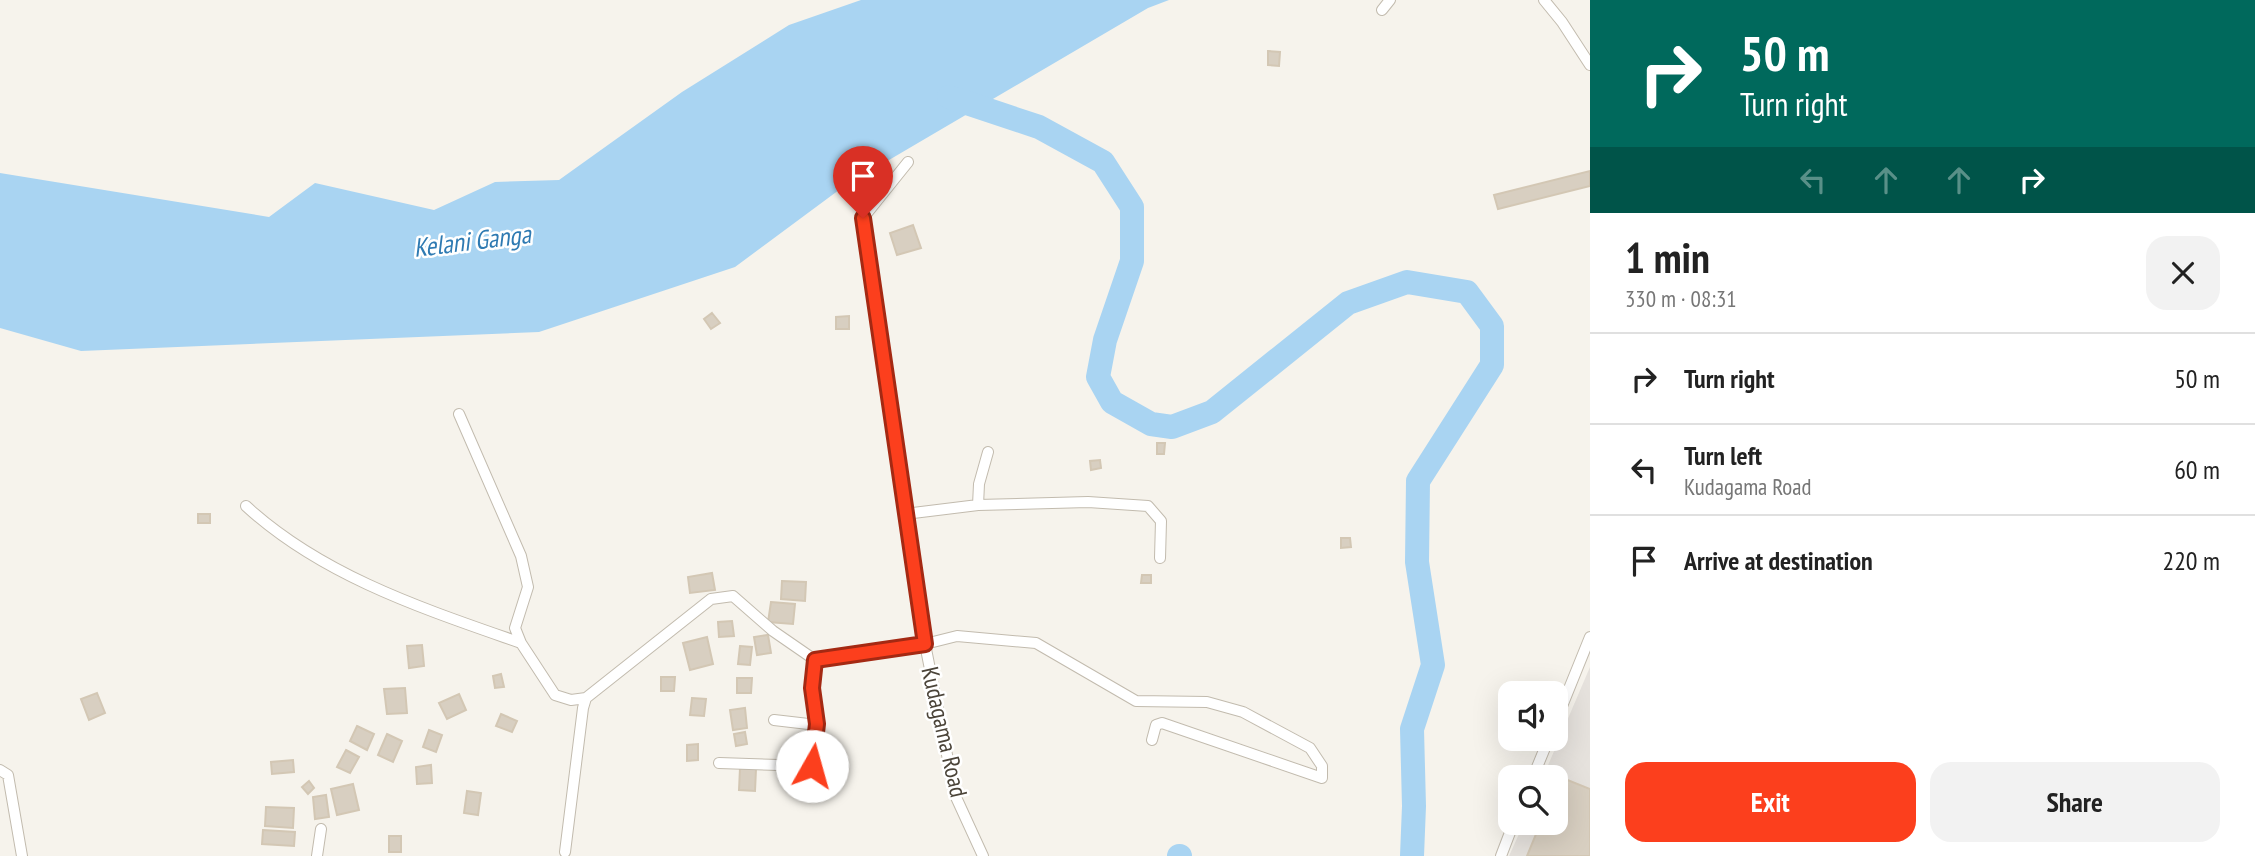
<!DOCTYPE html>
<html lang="en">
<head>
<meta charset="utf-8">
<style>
	:root { --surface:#fff; --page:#f2f2f2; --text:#222; --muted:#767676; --line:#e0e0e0; --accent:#fc3f1d }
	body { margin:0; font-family:"PT Sans Narrow",sans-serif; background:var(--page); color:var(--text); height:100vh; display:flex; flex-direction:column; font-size:26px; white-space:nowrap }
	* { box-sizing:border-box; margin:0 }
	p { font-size:23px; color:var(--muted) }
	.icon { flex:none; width:38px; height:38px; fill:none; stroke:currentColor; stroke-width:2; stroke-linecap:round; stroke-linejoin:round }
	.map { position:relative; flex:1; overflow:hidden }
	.sheet { display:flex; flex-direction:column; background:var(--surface); width:665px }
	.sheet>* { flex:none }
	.guide { background:#00695c; color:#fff; overflow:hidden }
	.buttons { position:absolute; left:1498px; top:681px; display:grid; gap:14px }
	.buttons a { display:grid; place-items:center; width:70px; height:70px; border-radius:14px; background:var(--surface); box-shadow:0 7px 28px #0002; font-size:35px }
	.pin { position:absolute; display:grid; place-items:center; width:60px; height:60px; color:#fff; margin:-72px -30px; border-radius:50% 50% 50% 0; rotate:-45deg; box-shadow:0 0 7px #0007 }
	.pin .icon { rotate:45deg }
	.me { position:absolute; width:77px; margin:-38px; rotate:7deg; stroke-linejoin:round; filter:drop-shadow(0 0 5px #0008) }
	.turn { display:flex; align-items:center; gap:24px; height:147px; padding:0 35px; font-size:32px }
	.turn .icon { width:91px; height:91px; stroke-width:2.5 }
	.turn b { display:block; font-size:49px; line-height:60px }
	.lanes { display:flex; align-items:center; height:66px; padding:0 35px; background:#0003; justify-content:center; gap:35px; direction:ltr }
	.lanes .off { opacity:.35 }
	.round { display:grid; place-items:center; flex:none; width:74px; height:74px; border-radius:21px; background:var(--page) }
	.summary { display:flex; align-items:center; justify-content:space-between; height:119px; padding:0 35px }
	h1 { font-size:42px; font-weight:700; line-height:52px }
	.action { display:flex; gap:14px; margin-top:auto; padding:14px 35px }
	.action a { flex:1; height:80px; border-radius:21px; background:var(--accent); color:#fff; font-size:28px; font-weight:700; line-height:80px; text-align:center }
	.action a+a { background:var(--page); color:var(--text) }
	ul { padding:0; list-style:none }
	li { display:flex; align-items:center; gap:21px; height:91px; padding:0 35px; border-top:2px solid var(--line) }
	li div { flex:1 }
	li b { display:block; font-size:26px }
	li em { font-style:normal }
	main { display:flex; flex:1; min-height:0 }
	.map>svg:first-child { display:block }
</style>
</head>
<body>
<main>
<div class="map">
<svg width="1590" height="856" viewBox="0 0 1590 856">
	<rect width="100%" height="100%" fill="#f6f3ec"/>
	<path fill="#e6e2dd" d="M1590 667V856H1509L1524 823 1556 822V777H1543Z"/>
	<path fill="#a9d4f2" d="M861 0H1169L1148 8 843 187 735 267 539 332 81 351 0 328V173L269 217 315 183 434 210 495 182 559 180 682 92 789 25Z"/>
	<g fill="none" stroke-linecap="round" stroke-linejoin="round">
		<path stroke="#a9d4f2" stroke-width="24" d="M949 97 1039 127 1103 162 1132 207V261L1105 340 1098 377 1112 402 1151 424 1172 427 1212 412 1348 303 1407 282 1467 292 1492 326V365L1418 481 1417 562 1433 665 1412 729 1414 806 1412 856
			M1179 856H1180"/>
	</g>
	<path fill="#d8cfc1" stroke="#d3c7b4" stroke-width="2" d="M1268 51 1280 52 1279 66 1268 65Z
		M1590 171V186L1498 209 1494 195Z
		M913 225 921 248 897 255 890 233Z
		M712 313 720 323 711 329 704 319Z
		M849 316V329H836V317Z
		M1157 443H1165L1164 454H1157Z
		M1100 460 1101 468 1091 470 1090 461Z
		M198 514H210V523H198Z
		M1341 538H1350L1351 547 1341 548Z
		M712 573 715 590 690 593 688 577Z
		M1142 575H1151V583H1141Z
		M782 581 806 582 805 601 781 599Z
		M771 602 795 604 793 624 768 622Z
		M732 621 734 636 719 637 718 622Z
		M768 635 771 653 757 655 754 637Z
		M707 637 713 664 690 670 683 643Z
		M422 645 424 666 409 668 407 646Z
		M740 646 752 647 750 665 738 664Z
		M501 674 504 687 495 688 493 676Z
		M661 677H675L674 691H661Z
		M737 678H752L751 693H737Z
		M405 688 407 713 387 714 384 689Z
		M97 693 105 713 89 720 81 699Z
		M459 694 466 710 447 719 439 703Z
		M692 698 706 699 704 716 690 715Z
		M745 708 747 728 733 730 730 710Z
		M501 714 517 721 512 732 496 726Z
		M357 726 374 734 367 750 350 741Z
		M429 730 442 735 436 752 423 747Z
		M745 732 747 744 736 746 734 734Z
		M387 734 402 741 393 762 378 755Z
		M698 744V760L687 761V745Z
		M346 750 359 757 350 773 337 767Z
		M293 760 294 772 272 774 271 762Z
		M431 765 432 783 417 784 416 767Z
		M740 768 756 769 755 791 739 790Z
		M1560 777 1590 789V856H1527L1541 822H1556V788Z
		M309 781 314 788 308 794 302 787Z
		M353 784 359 810 337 815 331 789Z
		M467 791 481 793 478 815 464 813Z
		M326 795 329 817 315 819 313 797Z
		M266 807 294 808 293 828 265 826Z
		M263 830 295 832 294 846 262 844Z
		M389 836H401V852H389Z"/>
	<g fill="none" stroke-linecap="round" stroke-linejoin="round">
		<g stroke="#c2bbae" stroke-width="12">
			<path id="street" d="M1544 0 1562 22 1590 65
				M1382 10 1390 0
				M908 162 863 218 925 644 955 795 983 856
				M459 414 521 556 528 587 515 628 521 643 555 695 571 700 586 698 711 599 733 596 773 631 815 660 925 644 957 636 1036 643 1136 701 1207 702 1243 712 1310 748 1322 766V778L1162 723 1156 725 1152 740
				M978 505 979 484 988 452
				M246 506C322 576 424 609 521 643
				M905 514 978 505 1088 502 1148 506 1161 521 1160 558
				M774 720 817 725
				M1556 721 1590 637
				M719 763 812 766 817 725 812 687 815 660
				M0 770 8 775 22 856
				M1533 777 1549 738
				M565 852 583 708 586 698
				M317 856 321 829
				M1501 856 1514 822"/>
		</g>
		<use href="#street" stroke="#fff" stroke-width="10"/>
	</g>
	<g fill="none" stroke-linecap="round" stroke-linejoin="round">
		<g stroke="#a42913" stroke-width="18">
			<path id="route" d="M812 766 817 724 812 688 815 660 925 644 863 218"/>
		</g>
		<use href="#route" stroke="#fc3f1d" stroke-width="12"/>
	</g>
	<g text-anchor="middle" stroke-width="5" stroke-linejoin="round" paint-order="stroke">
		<g font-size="24" fill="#4b4439" stroke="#fff">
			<text transform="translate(944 732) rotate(77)" y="8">Kudagama Road</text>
		</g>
		<g font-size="26" font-style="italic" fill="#2e7ab2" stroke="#fff">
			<text transform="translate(472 241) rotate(-7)" y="9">Kelani Ganga</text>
		</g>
	</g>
</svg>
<div class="buttons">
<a><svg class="icon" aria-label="sound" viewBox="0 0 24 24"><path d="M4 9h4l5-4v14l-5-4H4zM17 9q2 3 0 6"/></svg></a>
<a><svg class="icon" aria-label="search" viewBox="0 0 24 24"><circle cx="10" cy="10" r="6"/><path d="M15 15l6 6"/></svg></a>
</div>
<div class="pin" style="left:863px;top:218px;background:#d93025"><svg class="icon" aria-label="arrive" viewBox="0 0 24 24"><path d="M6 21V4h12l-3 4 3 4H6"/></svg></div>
<svg class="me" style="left:812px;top:766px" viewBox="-20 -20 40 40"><circle r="19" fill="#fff"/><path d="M0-13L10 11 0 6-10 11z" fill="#fc3f1d"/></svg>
</div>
<section class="sheet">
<div class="guide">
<div class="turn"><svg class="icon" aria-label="right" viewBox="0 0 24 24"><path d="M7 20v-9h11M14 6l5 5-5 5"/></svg><div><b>50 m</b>Turn right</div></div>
<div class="lanes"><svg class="icon off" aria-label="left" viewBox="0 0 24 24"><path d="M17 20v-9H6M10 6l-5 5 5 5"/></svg><svg class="icon off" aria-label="ahead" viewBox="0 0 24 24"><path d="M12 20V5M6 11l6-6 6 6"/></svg><svg class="icon off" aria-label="ahead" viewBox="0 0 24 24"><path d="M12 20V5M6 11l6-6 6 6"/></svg><svg class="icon" aria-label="right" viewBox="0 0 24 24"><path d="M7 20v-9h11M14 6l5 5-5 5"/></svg></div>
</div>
<div class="summary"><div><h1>1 min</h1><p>330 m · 08:31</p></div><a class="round"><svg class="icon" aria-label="close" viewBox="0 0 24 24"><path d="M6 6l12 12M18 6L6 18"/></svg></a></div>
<ul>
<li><svg class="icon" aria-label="right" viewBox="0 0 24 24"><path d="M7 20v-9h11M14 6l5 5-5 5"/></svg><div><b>Turn right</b></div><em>50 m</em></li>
<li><svg class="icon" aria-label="left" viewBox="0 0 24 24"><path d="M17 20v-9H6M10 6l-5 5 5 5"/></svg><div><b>Turn left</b><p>Kudagama Road</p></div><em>60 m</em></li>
<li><svg class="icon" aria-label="arrive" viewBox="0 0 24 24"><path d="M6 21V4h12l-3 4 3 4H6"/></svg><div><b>Arrive at destination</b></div><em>220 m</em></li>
</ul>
<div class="action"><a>Exit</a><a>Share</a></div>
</section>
</main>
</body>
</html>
